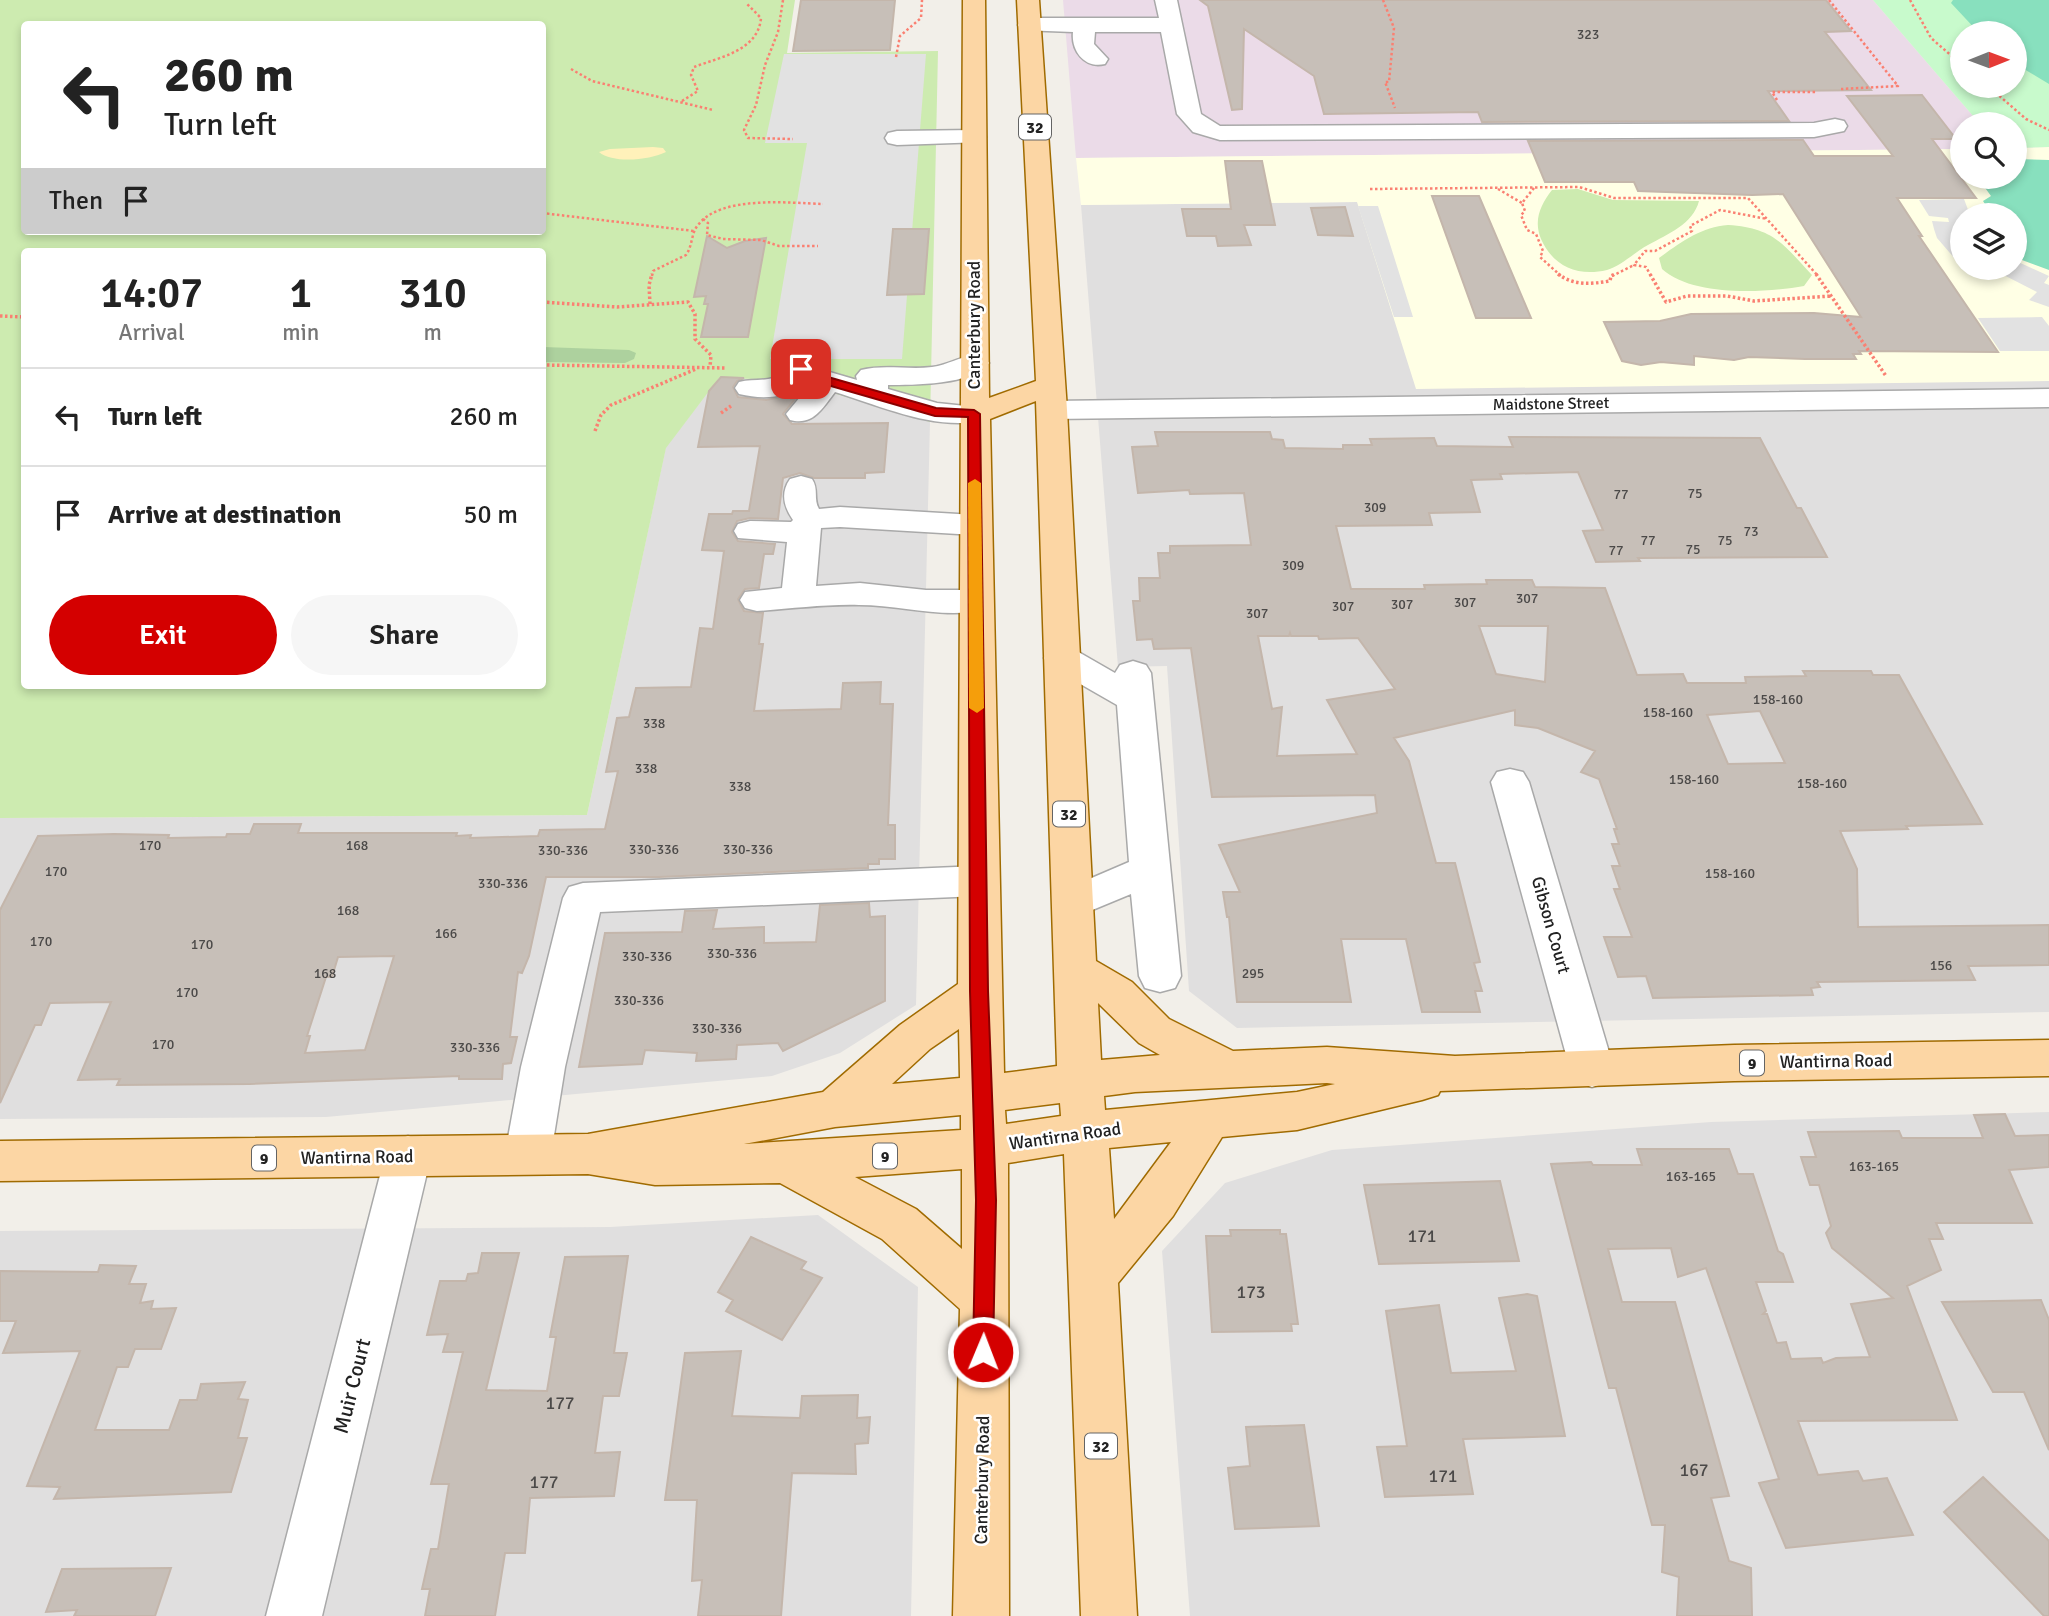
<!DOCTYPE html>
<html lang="en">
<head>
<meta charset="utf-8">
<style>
	:root { --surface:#fff; --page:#f6f6f6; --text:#222; --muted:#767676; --line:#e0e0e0; --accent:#d40000 }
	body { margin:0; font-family:Signika,sans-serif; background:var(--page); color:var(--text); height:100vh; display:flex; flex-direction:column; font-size:26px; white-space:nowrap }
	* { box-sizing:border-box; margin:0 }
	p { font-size:23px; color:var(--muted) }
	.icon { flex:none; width:38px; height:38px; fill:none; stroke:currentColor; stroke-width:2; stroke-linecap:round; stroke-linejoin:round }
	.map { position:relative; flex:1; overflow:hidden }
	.details { position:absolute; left:21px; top:248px; width:525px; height:441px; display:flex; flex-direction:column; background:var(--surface); border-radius:7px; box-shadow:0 4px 10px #0003 }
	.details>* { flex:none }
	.hud { position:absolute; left:21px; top:21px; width:525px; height:214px; border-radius:7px; box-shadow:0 4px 10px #0003; background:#fff; color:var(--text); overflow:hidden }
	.needle { width:46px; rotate:89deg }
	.buttons { position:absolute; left:1950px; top:21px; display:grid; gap:14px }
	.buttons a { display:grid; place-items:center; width:77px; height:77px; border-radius:50%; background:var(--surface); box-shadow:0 4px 10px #0003; font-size:35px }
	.pin { position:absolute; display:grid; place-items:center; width:60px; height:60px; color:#fff; margin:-30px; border-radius:14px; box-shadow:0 4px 10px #0006 }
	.me { position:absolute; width:77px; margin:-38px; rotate:1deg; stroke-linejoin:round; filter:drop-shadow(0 0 5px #0008) }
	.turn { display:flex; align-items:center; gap:24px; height:147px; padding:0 28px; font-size:32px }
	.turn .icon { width:91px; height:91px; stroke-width:2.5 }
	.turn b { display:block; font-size:49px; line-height:60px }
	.then { display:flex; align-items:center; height:66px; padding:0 28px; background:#0003; gap:14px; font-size:26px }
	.eta { display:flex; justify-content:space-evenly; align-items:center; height:119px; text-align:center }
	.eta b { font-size:42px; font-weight:600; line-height:49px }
	.cta { display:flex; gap:14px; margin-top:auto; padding:14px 28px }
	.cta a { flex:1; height:80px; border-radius:42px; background:var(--accent); color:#fff; font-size:28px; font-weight:600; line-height:80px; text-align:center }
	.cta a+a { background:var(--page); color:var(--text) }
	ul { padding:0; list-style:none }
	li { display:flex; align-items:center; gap:21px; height:98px; padding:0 28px; border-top:2px solid var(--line) }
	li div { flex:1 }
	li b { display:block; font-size:26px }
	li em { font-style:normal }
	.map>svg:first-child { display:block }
</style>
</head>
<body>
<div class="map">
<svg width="2049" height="1616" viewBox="0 0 2049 1616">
	<rect width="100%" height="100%" fill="#f2efe9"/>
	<path fill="#e0dfdf" d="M1357 202 2049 381V1012L1237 1028 1189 991 1167 666 1118 667 1081 205Z
		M719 378 789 380 930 422 916 1005 840 1053 772 1076 326 1117 0 1119V818L587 815 666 447Z
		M2049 1112V1616H1190L1162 1251 1225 1183 1332 1150 1711 1122Z
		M818 1215 918 1287 911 1616H0V1231L610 1227Z"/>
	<path fill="#ebdbe8" d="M1063 0H1873L1980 124H1962V149L1076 158Z"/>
	<path fill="#ffffe5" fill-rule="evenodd" d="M2049 147V381L1416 389 1357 202 1081 205 1076 158 1962 149V177H2014V148ZM1962 215H2014V268H1962Z"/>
	<path fill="#cdebb0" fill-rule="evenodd" d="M0 0H795L787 53 938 51 930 422 789 380 719 378 666 448 587 815 0 818ZM24 24H542V231H24ZM24 252H542V686H24Z
		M1578 189 1613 200 1699 201C1693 224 1668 234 1648 245 1635 252 1621 266 1607 270 1577 277 1553 266 1541 239 1533 220 1541 204 1552 190Z
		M1728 225C1774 228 1783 244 1812 275L1804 286C1765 293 1693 297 1662 269L1659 258C1681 242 1701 227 1728 225Z"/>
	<path fill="#add19e" d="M543 347 629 350 636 353 634 359 625 363 543 362Z"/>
	<path fill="#fff1ba" d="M653 147 663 148 666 152C650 160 613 164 599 152L610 149Z"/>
	<path fill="#c8facc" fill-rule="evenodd" d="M1873 0H2049V147L2014 148V124H1980ZM1962 33H2014V86H1962Z"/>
	<path fill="#88e0be" d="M1953 0H2049V84L2014 63V33H1979L1951 3Z
		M2014 159 2049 160V270L2022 260 2014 252V215H1992L1983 201 1991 196 1983 185 1985 177H2014Z"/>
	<path fill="#e2e2e2" d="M784 54H926L902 359H770L807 143H765Z
		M1964 199 1970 215H1962V267L1937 238 1934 229 1932 221 1949 222 1948 218 1929 216 1919 200Z
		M1358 206H1378L1413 317H1394Z
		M2014 260 2049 276 2044 283 2049 285V307L2029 300 2037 292 1990 268 1973 275 1963 268H2014Z
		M2042 317 2049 326V351H2000L1978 318Z"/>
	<path fill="#c7bfb8" stroke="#c4b6ab" stroke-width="2" fill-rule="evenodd" d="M801 0H895L890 50 793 51Z
		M1200 0H1826L1851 31 1825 32 1871 90 1768 91 1789 121 1482 122 1478 112 1324 114 1314 76 1244 29 1242 109 1232 110 1208 6Z
		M1922 95 1956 139H1932L1976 198H1897L1922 236H1919L1998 352 1859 351 1861 354H1853L1856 359H1805L1749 357 1734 360 1694 356V365L1661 362 1641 365 1622 361 1604 322 1660 321 1691 314 1814 313 1861 317 1783 194 1752 195 1638 191 1634 182H1545L1528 141 1803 140 1814 156H1893L1847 96Z
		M1225 161H1262L1275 225H1244L1251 245 1218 246 1216 236H1187L1182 209H1231Z
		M1432 196H1479L1531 318H1476Z
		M1345 207 1353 236 1318 235 1311 208Z
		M893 229H929L924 294 887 295Z
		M707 236 727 248 745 241 766 238 748 337H701L708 304H704L706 296 694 297Z
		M721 377 744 378 737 381 733 387 738 397 766 400 791 395V399H795L783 414 792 424 888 423 884 472 865 473V478H814L800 473 783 478 778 519 750 518 737 521 732 532 738 541 775 544 773 554H764L759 588 745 589 738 599 744 611 763 613 759 644H763L754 711 841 709 843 683 881 682 880 704H893L888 825H895V859H879V864H868V868L659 877H546L529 956 522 973 518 972 510 1037H517L511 1063 503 1064 502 1079H459V1076L250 1084 117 1085 120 1079 78 1080 111 1002 50 1003 41 1025H35L0 1103V910L38 836 114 834 169 835 168 838 226 837 227 834H250L254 824H301L298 833H457L456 836 471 835 470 838 538 836 540 830 605 829 618 771 606 772 617 718 629 717 636 688 691 687 700 628 713 629 724 551 702 550 709 514H732L733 511H749L760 446 698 447 709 391ZM394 956 365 1050 305 1053 310 1036H307L326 977H332L338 957Z
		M1155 432H1270L1272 439 1283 440 1285 448 1343 449V445H1372L1370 439 1434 438 1437 446 1513 447 1509 437 1760 438 1797 508H1801L1827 557 1638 558 1640 561 1596 562 1583 531 1603 530 1578 472 1500 474 1502 479 1471 480 1480 512 1429 513 1432 525 1336 526 1351 589H1425L1424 585 1487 584 1486 580H1532L1535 587 1605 588 1637 675 1683 674 1687 683H1746L1745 677 1806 676 1803 671H1871L1873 675H1899L1982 824 1906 826 1908 829 1840 831 1857 869 1858 927 2049 925V965L1968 966 1975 980 1817 982 1820 987 1811 988 1813 995 1653 998 1646 976 1618 977 1604 937H1632L1614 889H1620L1612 866H1620L1612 844H1619L1614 829H1617L1599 779 1581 772 1595 751 1538 728 1515 725V710L1394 738 1409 761 1436 863H1455L1480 962 1474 963 1482 991H1475L1480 1012H1422L1406 939H1341L1351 1002H1237L1229 917H1227L1223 892H1240L1219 845 1377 813 1375 795 1212 797 1191 648 1154 649 1152 639 1137 640 1133 601H1140L1139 578H1160L1158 553H1170V546L1251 545 1244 493 1190 494 1189 490 1138 493 1132 447 1158 446ZM1479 626H1548L1545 682 1496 674ZM1290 633 1291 636H1318L1319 639 1358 638 1395 689 1327 700 1357 754 1277 756 1282 707 1272 709 1258 636H1289ZM1760 711 1785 763 1728 764 1707 715Z
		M869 903 870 917 885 916V1001L783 1051 778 1043 737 1045 736 1059 696 1061 697 1053 645 1050 642 1064 579 1067 605 933 682 932 685 911 717 910 713 929 764 927V943L816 942 820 905Z
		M2005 1114 2015 1136 2049 1135V1167L2009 1170 2032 1223H1936L1943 1239H1929L1941 1270 1907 1286 1957 1420 1798 1421 1818 1475 1858 1471 1863 1481 1887 1478 1913 1535 1786 1548 1759 1483 1779 1479 1706 1268 1678 1277 1671 1248 1608 1249 1622 1302H1675L1729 1496 1711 1498 1729 1561 1751 1568 1752 1616H1677L1679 1577 1662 1572 1665 1525H1652L1616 1388H1609L1551 1164 1591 1162 1593 1165H1642L1637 1149H1729L1738 1174H1753L1778 1251 1783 1254 1793 1282H1756L1766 1311 1763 1314H1767L1777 1343 1786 1342 1791 1359 1821 1358 1823 1363 1836 1358 1870 1357 1851 1304 1893 1298 1832 1248 1826 1233 1831 1226 1819 1185H1810L1801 1157H1816L1808 1132 1899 1131 1902 1138H1983L1974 1115Z
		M1500 1181 1519 1261 1379 1264 1364 1185Z
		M1230 1230H1280V1234H1286L1298 1324H1291L1292 1331 1212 1332 1206 1236H1231Z
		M751 1237 806 1262 801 1269 822 1278 782 1340 726 1311 733 1300 718 1292Z
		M482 1253H519L486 1390 547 1391 556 1337H550L565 1257 628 1256 614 1353H627L619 1396H603L595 1453 620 1452 614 1496 530 1498 525 1553H505L495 1616H425L430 1589H422L431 1549H438L449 1484H431L463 1352H443L448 1334 427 1335 440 1281H466L468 1274 478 1273Z
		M100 1265 136 1266 129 1284H146L140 1303 153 1301 151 1309 176 1308 161 1349H135L128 1367H117L95 1430H169L180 1400H197L201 1384 245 1382 238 1399 248 1400 238 1438H247L231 1492 54 1499 60 1487 27 1486 80 1351 3 1353 16 1321H0V1271L98 1272Z
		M1527 1294 1537 1296 1565 1436 1463 1439 1473 1494 1385 1497 1377 1447 1407 1446 1386 1311 1439 1305 1451 1373 1516 1371 1499 1298Z
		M2041 1300 2049 1320V1450L2024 1392H1993L1942 1302Z
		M741 1351 732 1416 800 1418 802 1396 858 1395 857 1418 870 1417 868 1443 855 1444 856 1474 792 1473 781 1616H698L702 1580 692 1581 697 1500H665L685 1353Z
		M1304 1425 1319 1526 1235 1529 1228 1468 1250 1466 1246 1427Z
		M1983 1477 2049 1541V1616H2044L1944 1512Z
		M171 1568 155 1616H74L77 1610 46 1612 62 1569Z"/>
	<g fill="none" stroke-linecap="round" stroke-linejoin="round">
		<g stroke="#a9a9a9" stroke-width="3">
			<path id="minor" d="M1155 0H1177L1201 114 1220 126 1814 123 1835 119 1844 121 1847 126 1844 131 1814 137 1220 140 1193 132 1177 114 1161 32H1095L1094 44 1108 59 1105 64C1084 69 1071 50 1073 32L1021 30 1018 25 1021 20 1029 18H1159Z
				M974 130 983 132 986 137 983 142 897 145 888 143 885 138 888 133 897 131Z
				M801 354 811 357 816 368 857 380 856 376 861 370C884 364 908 370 932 367 951 365 965 352 984 357L989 363C973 385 913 385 888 385V389L937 403 985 408 989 414 985 420C937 432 881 406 835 392 822 409 813 426 790 420L786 414 810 385 805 384C785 398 764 400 739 394L735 388 739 382C754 378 773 383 784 372 787 368 787 362 791 357Z
				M2049 389V407L1052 419 1041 416 1037 410 1041 404 1052 401Z
				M801 476 812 479C819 489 813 499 819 509L840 507 975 515 987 518 991 525 987 532 975 535 840 527 821 528 816 586 860 583 926 590H976L988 593 993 601 988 609C946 620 902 605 859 605 825 604 791 609 757 611L745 608 740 600 745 592 782 588 787 542 738 538 734 531 738 524 750 521 791 522 793 520C784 507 780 493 790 479Z
				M1062 646 1075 650 1115 673 1120 665 1133 661 1146 665 1151 673 1181 976 1175 988 1160 992 1145 988 1139 976 1131 894 1073 918 1059 914 1053 903 1059 892 1129 862 1117 705 1049 666 1044 658 1049 650Z
				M1510 769 1523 772 1529 782 1614 1069 1608 1082 1592 1087 1576 1082 1570 1069 1491 782 1497 772Z
				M979 866 993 870 999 881 993 892 979 896 600 912 565 1067 551 1154 544 1168 528 1174 512 1168 505 1154 521 1067 563 898 569 887 583 883Z
				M408 1136 424 1142 431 1156 322 1616H266L385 1156 392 1142Z"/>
		</g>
		<g stroke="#a06b00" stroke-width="3">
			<path id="major" d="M963 0H985L989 398 1036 381 1017 0H1039L1067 410 1096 961 1132 982 1169 1019 1233 1051 1327 1047 1455 1056 1734 1045 2049 1040V1076L1734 1081 1440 1091 1438 1095 1422 1100 1297 1130 1222 1137 1173 1216 1118 1283 1137 1616H1081L1064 1154 1008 1163 1009 1616H953L960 1309 882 1239 780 1183 655 1185 588 1174 0 1181V1141L588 1134 823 1092 900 1025 958 984ZM1036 401 1057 1066 1004 1073 990 419ZM1098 1003 1139 1043 1160 1055 1101 1060ZM959 1029 960 1078 892 1084 930 1049ZM1327 1083 1335 1084 1297 1092 1105 1110 1104 1096 1135 1092ZM1060 1103 1061 1116 1006 1124 1005 1110ZM961 1115V1130L744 1144 835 1127ZM1171 1142 1114 1219 1109 1148ZM962 1169V1249L916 1209 855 1177Z"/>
		</g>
		<path stroke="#fa8072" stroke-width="2.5" stroke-dasharray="2.5 2.5" stroke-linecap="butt" d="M783 0 778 32 765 65 756 105 744 130 748 138 793 139
			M1383 0 1394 28 1389 82H1385L1395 108
			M1829 0 1898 86 1841 89
			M1910 0 1931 38 1962 65
			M896 57 900 36 921 18 922 0
			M571 69 592 81 713 110
			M1988 86 2026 119 2049 130
			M1777 100 1772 92H1816
			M682 101 698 91 691 75 694 67C720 57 758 51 761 18L746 3
			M1534 188 1522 203 1525 211 1521 215 1527 230 1536 234 1543 251 1540 257 1561 276
			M1370 189 1579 187 1614 198H1748L1818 276
			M1498 189 1522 203
			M542 213 694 231
			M703 219 708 223 707 235 723 239 761 240 779 246H818
			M652 276 653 271 686 255C693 245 691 233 698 225 721 195 789 203 823 204
			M1612 276 1634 265
			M1651 276 1646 267 1634 265 1645 251H1655L1692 231 1690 226 1720 210 1767 219"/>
		<path stroke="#fa8072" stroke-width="3.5" stroke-dasharray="2.5 2.5" stroke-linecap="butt" d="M1558 274C1574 286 1591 284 1610 281L1611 276 1615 274
			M1650 274 1666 302 1687 296H1727L1754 301 1832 296
			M1816 274 1886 376
			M542 302 617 307 688 302 695 314V339L711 355 710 367
			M650 304 649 285 652 274
			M0 316 24 317
			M542 365 727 368
			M721 413 731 406
			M595 431 601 415 611 405 696 369"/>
		<use href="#minor" fill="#fff" fill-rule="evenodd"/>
		<use href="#major" fill="#fcd6a4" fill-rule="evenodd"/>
	</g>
	<path fill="#d40000" stroke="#8a0000" stroke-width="2" d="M801 365 807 371 936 408 974 410 980 414 988 991 996 1200 993 1352 990 1359 983 1362 976 1359 973 1352 976 1200 970 991 968 417 935 416 796 376 795 369Z"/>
	<path fill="#f59e0b" d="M975 479 981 483 984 708 977 713 969 708 968 483Z"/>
	<g text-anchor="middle" stroke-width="5" stroke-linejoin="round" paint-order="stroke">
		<g font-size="14" fill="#4b4948">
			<text x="1588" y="39">323</text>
			<text x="1695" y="498">75</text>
			<text x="1621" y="499">77</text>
			<text x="1375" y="512">309</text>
			<text x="1751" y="536">73</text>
			<text x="1648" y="545">77</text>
			<text x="1725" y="545">75</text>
			<text x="1693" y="554">75</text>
			<text x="1616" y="555">77</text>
			<text x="1293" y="570">309</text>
			<text x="1527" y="603">307</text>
			<text x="1465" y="607">307</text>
			<text x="1402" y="609">307</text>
			<text x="1343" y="611">307</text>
			<text x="1257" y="618">307</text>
			<text x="1778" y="704">158-160</text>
			<text x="1668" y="717">158-160</text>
			<text x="654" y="728">338</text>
			<text x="646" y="773">338</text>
			<text x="1694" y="784">158-160</text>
			<text x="1822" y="788">158-160</text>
			<text x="740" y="791">338</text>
			<text x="150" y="850">170</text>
			<text x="357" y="850">168</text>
			<text x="654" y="854">330-336</text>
			<text x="748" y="854">330-336</text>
			<text x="563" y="855">330-336</text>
			<text x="56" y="876">170</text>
			<text x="1730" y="878">158-160</text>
			<text x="503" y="888">330-336</text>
			<text x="348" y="915">168</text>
			<text x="446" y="938">166</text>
			<text x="41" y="946">170</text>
			<text x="202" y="949">170</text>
			<text x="732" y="958">330-336</text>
			<text x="647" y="961">330-336</text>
			<text x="1941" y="970">156</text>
			<text x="325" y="978">168</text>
			<text x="1253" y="978">295</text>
			<text x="187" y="997">170</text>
			<text x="639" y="1005">330-336</text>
			<text x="717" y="1033">330-336</text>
			<text x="163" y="1049">170</text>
			<text x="475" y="1052">330-336</text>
			<text x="1874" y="1171">163-165</text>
			<text x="1691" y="1181">163-165</text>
		</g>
		<g fill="#fff" stroke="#646464" stroke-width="2">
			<rect x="1019" y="114.5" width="32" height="25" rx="5"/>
			<rect x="1053" y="801.5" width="32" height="25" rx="5"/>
			<rect x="1740" y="1050.5" width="24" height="25" rx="5"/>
			<rect x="873" y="1143.5" width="24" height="25" rx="5"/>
			<rect x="252" y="1145.5" width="24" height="25" rx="5"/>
			<rect x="1085" y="1433.5" width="32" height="25" rx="5"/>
		</g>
		<g font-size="16" font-weight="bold" fill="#222">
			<text x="1035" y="133">32</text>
			<text x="1069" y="820">32</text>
			<text x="1752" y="1069">9</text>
			<text x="885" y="1162">9</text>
			<text x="264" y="1164">9</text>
			<text x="1101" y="1452">32</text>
		</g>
		<g font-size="16" fill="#222" stroke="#fff">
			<text transform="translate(1551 403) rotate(-1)" y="6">Maidstone Street</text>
		</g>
		<g font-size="18" fill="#222" stroke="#fff">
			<text transform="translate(974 325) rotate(-90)" y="6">Canterbury Road</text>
			<text transform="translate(1551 925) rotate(74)" y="6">Gibson Court</text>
			<text transform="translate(1836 1061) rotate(-1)" y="6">Wantirna Road</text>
			<text transform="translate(1065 1136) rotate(-8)" y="6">Wantirna Road</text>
			<text transform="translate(357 1157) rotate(-1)" y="6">Wantirna Road</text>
			<text transform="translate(982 1480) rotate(-89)" y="6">Canterbury Road</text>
		</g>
		<g font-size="18" fill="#4b4948">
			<text x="1422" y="1242">171</text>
			<text x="1251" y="1298">173</text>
			<text x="560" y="1409">177</text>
			<text x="1694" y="1476">167</text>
			<text x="1443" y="1482">171</text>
			<text x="544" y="1488">177</text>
		</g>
		<g font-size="21" fill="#222" stroke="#fff">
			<text transform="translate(352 1386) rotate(-76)" y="7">Muir Court</text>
		</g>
	</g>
</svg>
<div class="buttons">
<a><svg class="needle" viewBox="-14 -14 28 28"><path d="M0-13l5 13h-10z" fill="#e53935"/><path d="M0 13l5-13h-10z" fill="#767676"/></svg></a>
<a><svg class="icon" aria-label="search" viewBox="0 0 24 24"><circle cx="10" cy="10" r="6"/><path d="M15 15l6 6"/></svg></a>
<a><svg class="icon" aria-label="layers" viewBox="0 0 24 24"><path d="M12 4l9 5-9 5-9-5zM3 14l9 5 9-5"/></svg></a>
</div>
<div class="pin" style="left:801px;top:369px;background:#d93025"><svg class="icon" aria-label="arrive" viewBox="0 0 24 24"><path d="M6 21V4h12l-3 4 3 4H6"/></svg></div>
<svg class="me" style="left:983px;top:1352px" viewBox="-20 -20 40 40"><circle r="17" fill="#d40000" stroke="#fff" stroke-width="3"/><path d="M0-11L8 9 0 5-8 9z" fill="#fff"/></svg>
<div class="hud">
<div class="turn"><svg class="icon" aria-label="left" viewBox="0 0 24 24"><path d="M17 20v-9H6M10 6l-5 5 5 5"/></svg><div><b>260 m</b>Turn left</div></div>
<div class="then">Then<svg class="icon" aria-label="arrive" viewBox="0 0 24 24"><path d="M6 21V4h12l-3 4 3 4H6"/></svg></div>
</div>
<section class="details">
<div class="eta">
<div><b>14:07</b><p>Arrival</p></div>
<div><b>1</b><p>min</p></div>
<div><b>310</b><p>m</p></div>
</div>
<ul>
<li><svg class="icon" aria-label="left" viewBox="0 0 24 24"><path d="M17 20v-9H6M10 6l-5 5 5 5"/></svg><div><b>Turn left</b></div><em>260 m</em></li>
<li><svg class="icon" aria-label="arrive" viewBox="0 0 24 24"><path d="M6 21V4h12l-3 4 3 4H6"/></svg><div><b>Arrive at destination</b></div><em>50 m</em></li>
</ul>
<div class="cta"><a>Exit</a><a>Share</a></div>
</section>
</div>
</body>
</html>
